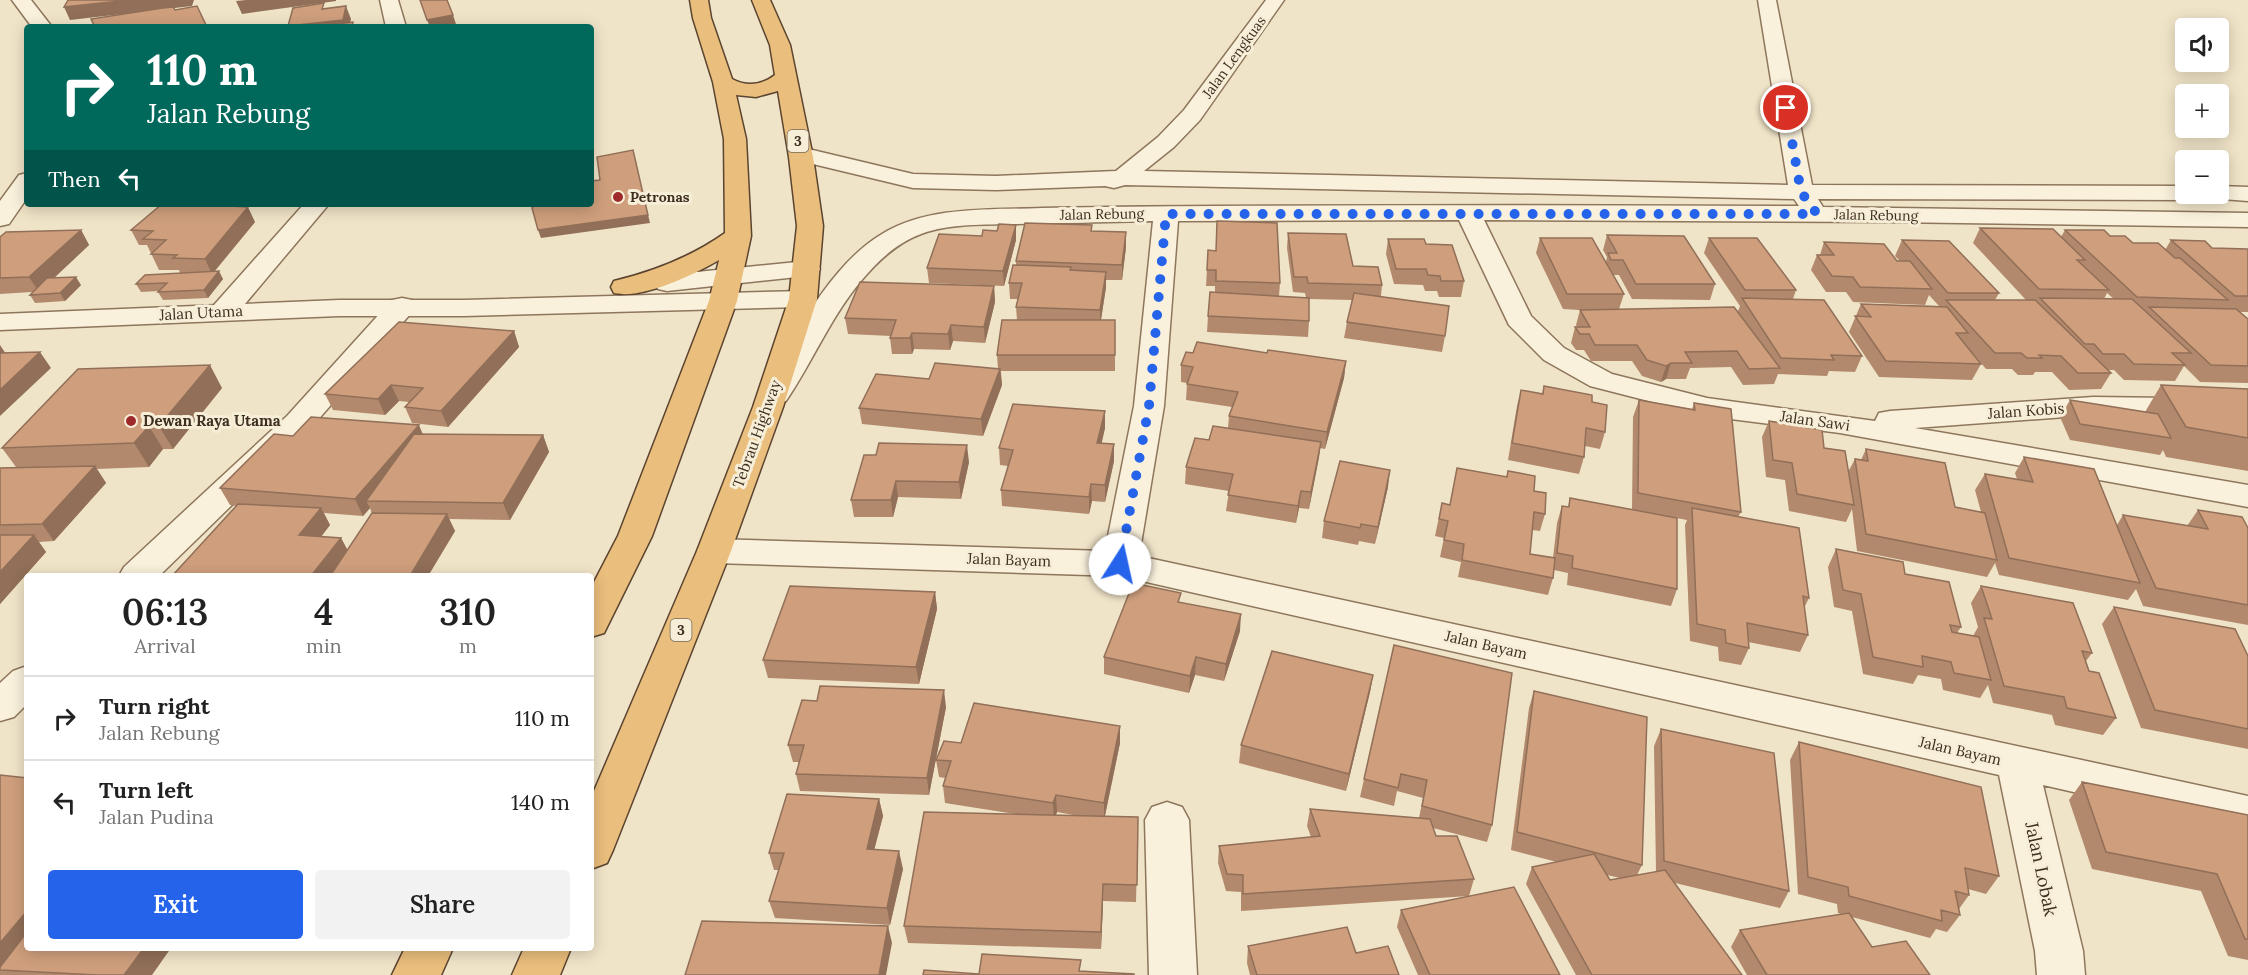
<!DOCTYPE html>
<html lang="en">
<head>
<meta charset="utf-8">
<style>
	:root { --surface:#fff; --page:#f2f2f2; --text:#222; --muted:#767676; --line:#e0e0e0; --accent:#2563eb }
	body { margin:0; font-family:Lora,serif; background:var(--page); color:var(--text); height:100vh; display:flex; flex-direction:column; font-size:22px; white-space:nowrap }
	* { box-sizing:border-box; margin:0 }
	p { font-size:20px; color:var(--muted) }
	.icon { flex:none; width:33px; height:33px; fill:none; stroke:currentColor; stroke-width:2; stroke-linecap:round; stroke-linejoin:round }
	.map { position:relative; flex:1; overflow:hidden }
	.drawer { position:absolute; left:24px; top:573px; width:570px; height:378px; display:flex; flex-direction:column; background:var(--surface); border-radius:6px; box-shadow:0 3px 15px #0003 }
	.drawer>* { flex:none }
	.hud { position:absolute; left:24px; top:24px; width:570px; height:183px; border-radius:6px; box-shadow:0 3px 15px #0003; background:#00695c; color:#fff; overflow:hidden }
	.fabs { position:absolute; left:2175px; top:18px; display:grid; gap:12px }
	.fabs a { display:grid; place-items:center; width:54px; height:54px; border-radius:6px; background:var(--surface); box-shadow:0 3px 15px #0003; font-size:30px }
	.pin { position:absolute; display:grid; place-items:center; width:51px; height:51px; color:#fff; margin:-26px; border:3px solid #fff; border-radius:50%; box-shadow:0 2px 6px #0007 }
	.me { position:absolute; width:66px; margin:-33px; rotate:10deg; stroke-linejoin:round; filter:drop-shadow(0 0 4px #0008) }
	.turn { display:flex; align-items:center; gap:21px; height:126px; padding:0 24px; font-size:27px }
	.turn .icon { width:78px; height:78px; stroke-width:2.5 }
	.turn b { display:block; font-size:42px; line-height:51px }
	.then { display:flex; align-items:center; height:57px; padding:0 24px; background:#0003; gap:12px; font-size:22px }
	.eta { display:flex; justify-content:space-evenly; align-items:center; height:102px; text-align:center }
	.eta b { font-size:36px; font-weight:600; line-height:42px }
	.button { display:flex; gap:12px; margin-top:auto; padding:12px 24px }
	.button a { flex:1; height:69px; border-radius:6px; background:var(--accent); color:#fff; font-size:24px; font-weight:600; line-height:69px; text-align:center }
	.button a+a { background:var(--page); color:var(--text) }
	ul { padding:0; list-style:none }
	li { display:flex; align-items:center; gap:18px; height:84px; padding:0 24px; border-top:2px solid var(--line) }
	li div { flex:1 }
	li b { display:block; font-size:22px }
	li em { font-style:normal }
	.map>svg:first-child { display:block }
</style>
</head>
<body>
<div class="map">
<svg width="2248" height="975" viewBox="0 0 2248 975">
	<rect width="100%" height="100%" fill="#f0e4c8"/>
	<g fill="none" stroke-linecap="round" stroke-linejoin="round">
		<g stroke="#8d765c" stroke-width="3">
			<path id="minor" d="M12 0H31L52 27H32Z
				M380 0H398L406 27H386Z
				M1266 0H1284L1200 120 1174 147 1144 171 1788 185 1758 0H1776L1812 185 2186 186V194H2198L2195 198 2186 200 1818 199 1823 207 2248 213V227L1887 222 1484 220 1531 316 1564 348 1612 374 1707 398 1875 421 1879 413 1890 411 2093 397 2248 399V417L2093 415 1915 428 2248 485V507L1840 433 1707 416 1590 386 1544 360 1509 325 1459 220 1178 221 1164 406 1139 556 2248 796V832L2043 785 2083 951 2085 975H2037L2035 951 1999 775 1120 576 714 563 702 559 697 551 702 543 714 539 1105 551 1134 406 1153 221C1107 222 1062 223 1016 224 985 225 950 223 921 234 896 243 877 262 861 281 830 318 812 363 786 401L775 404 764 401 760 395C791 343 828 266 882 234 928 206 989 210 1042 208 1100 207 1158 206 1217 206 1411 205 1605 205 1799 206L1794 199 1125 185 1114 188 1105 186 996 190 913 188 792 159 789 154 792 149 800 147 913 174 996 176 1116 171 1158 137 1184 110Z
				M27 173V198L9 224 0 226V201L19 175Z
				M2218 186 2248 187V201L2209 198 2206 194H2218Z
				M304 204H329L234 317 224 319 214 317 210 311 214 305Z
				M402 298 412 300 416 306 412 312 309 430 159 576H119L124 567 287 416 392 300Z
				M27 666V704L14 717 0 721V683L13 671Z
				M1167 802 1182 807 1189 820 1197 975H1149L1145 820 1152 807Z"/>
		</g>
		<g stroke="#8d765c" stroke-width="3">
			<path id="tertiary" d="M807 261 816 263 820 269 816 275 667 291 658 289 654 283 658 277 667 275Z
				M803 291 813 293 817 299 813 305 803 307 464 316H339L0 330V314L339 300H464Z"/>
		</g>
		<g stroke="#5b4430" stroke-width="3">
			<path id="trunk" d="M690 0H708L711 18 732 79C747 87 762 85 775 75L770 45 752 0H770L790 45 813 157 823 226 817 299 783 407 731 551 613 850 607 863 591 869V798L697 551 753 407 789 299 797 226 789 157 778 91 756 97 736 95 746 139 751 236 737 301 652 536 604 633 591 637V588L618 536 709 301 719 260C695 274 642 300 614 293L611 287 614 281C655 271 691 257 725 233L724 139 713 82 693 18Z
				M405 948H453L441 975H392Z
				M524 948H571L560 975H512Z"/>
		</g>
		<use href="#minor" fill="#faf1dc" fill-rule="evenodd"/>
		<use href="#tertiary" fill="#faf1dc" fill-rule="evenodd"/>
		<use href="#trunk" fill="#eabe7c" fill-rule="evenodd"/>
	</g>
	<path fill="#b2896c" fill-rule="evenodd" d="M255 222 215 271 223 279 208 298 163 300 158 292 159 291 141 292 136 284 180 273 179 270H159L147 245H139L131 230Z
		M1016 225V240L1004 286 929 283 927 268 982 236Z
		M1980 228 2061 237 2065 230 2110 236 2133 243 2165 250 2171 240 2212 248 2248 249V312H2239L2248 319V383L2200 382 2184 366 2175 381 2124 380 2114 370H2108L2111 373 2101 389 2069 390 2052 372H2035L2033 375H2018L2012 369H1986L1972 352 1981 364 1972 380 1879 377 1849 332 1861 304 1939 306 1929 295 1925 305 1853 302 1846 292H1826L1811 270 1817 255H1820L1824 242 1900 261 1895 256 1902 240 1999 293 1995 300H2026L1973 243ZM2107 293 2114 299H2104Z
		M81 230 89 245 54 278 81 285 65 301 35 303 30 295 32 292 0 294V237Z
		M1092 231 1126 232V247L1122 280H1106V287L1101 320H1115V371H1001L1002 385 983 436 862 424 859 408 929 379 998 369 997 355 1017 320 1016 307 1018 299H1010L1009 283 1016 265V261Z
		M1288 233 1353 266 1382 285 1381 296 1445 336 1442 352 1344 338 1347 322 1352 300 1309 299V321L1308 337 1207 332 1208 316 1215 293V286H1206L1208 250 1280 283 1279 296 1306 298 1305 293 1293 292 1287 248Z
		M1607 235 1715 284 1710 300 1632 299 1619 275H1613L1624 294 1619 309 1738 311 1740 306 1704 253 1709 238 1796 290 1793 299 1862 356 1855 372 1829 371 1827 376 1778 374 1774 384 1743 385 1731 367 1690 368 1686 379H1666L1661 382 1642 376 1632 361H1591L1584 350H1576L1571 343 1575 327H1577L1576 325 1580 310 1563 309 1536 253 1540 238 1606 262 1607 257 1603 250Z
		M1388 239 1426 244 1464 281 1461 297H1439L1437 291H1425L1423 285 1394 284 1386 254Z
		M994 286 995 302 985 343 953 341 950 350 914 349 912 354H892L890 338 891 336 848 334 845 318Z
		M514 331 519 347 448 427 412 423 405 407 409 402 399 401 385 415 333 410 325 394Z
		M1193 353H1267L1346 361 1344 378 1325 449 1320 448 1309 509 1299 508 1296 523 1226 511 1229 491 1185 484 1186 467 1228 428 1229 416 1232 407 1186 400 1187 383 1181 382V365Z
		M2161 385 2248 389V471L2166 457 2163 450 2160 455 2070 440 2060 417 2070 400 2145 412Z
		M1544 386 1592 402 1605 432 1600 449 1585 446 1584 457 1579 474 1508 460 1517 406 1521 390 1542 394Z
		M222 388 173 449H163L149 467 97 469 106 483 54 541 39 542 46 552 0 604V468L16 467 2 448Z
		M1639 400 1692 409 1694 403 1741 512 1738 517 1809 598 1804 608 1808 635 1800 652 1748 642 1749 648 1741 665 1719 661 1718 647 1690 641 1685 525 1687 520 1644 512 1677 589 1671 606 1567 585 1568 573 1554 570 1553 578 1548 595 1458 577 1461 562 1440 557 1444 538 1435 536 1442 503 1450 505 1457 468 1506 477 1508 471 1534 491 1545 514 1540 531 1532 530 1530 554 1553 558 1557 523 1562 506 1568 507 1570 498 1632 510 1633 417Z
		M1769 421 1848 472 1855 459 1861 460 1866 449 1955 507 1981 512 1975 490 1985 474 2017 479 2015 473 2024 457 2117 525 2123 515 2187 526 2198 510 2248 528V625L2143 606 2136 589 2128 600 1999 575 1995 563 1987 577 1857 551 1852 509 1846 522 1789 511 1785 480 1766 477 1762 437Z
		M1105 428 1101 443 1114 461 1105 502 1092 501 1089 514 1002 506 1001 490 1008 466 1000 465 999 448Z
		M422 434 543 435 549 452 510 520 449 519 455 531 428 576H172L236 506 230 505 220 488 293 436ZM370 508 372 514 348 551 341 538 321 537 330 525 324 513 363 516Z
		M864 455 969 462 961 499 898 497 893 517H854L851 500Z
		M1388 487 1375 544 1359 541 1358 545 1322 538 1324 521Z
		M1836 549 1905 574 1961 627 1957 633 1973 636 1978 627 1971 603 1981 586 2092 653 2086 661 2089 671 2116 718 2103 735 2055 725 2052 715 1993 703 1988 685 1980 698 1943 690 1941 679 1918 675 1913 684 1863 674 1852 611 1834 607 1828 567Z
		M935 592 937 609 919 684 768 678 763 660Z
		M1180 602 1240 631 1224 681 1195 675 1189 693 1104 674V657Z
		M2114 607 2248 656V749L2141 728 2102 624Z
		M1394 645 1492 825 1487 842 1433 828 1436 836 1474 879 1469 896 1241 911V892L1226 891 1218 863 1219 846 1311 837 1307 826 1310 809 1419 818 1423 798 1397 791 1394 806 1360 797Z
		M1373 675 1370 692 1346 791 1239 763 1241 745Z
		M1534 691 1642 865 1637 875 1656 872 1654 746 1661 729 1789 891 1780 908 1675 883 1742 975H1576L1526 884 1532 867 1557 862 1511 850 1529 708ZM1607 875 1620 878 1610 880Z
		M946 707 929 795 800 791 796 774 799 762H793L788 745Z
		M1120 726V743L1105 816 1138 817 1136 902 1103 901 1101 949 908 943 904 926 1015 814 945 803 943 786 945 778 939 777 936 760 961 743ZM1057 812 1079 816 1056 815Z
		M1799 742 1999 876 1986 894 1968 889 1969 895 1959 909 1960 915 1947 932 1936 929 1930 938 1852 917 1872 947 1930 975H1747L1731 947 1740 930 1841 914 1838 913 1837 904 1798 894 1790 760Z
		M0 775 152 975H0Z
		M2082 782 2248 815V960L2228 956 2201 891 2092 869 2069 800Z
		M879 799 883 816 874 850 903 869 890 925 775 918 769 901 779 870H774L769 853Z
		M1401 910 1560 975H1418L1397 927Z
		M1248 946 1356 953 1399 975H1250L1247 963Z"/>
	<path fill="#916f58" d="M129 0H194L192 6 70 20 64 7Z
		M246 0H336V1L242 14 236 1Z
		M346 6 351 19 349 27H288V26Z
		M453 15 457 27H430L427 20Z
		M633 150 650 223 541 238 538 230 648 215Z
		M248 207 255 222 212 274 205 259Z
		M1016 225V240L1004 286 1003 271Z
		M81 230 89 245 39 292 29 277Z
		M1126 232V247L1122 280V265Z
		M219 271 223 279 208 298 204 290Z
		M1106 272V287L1100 326V310Z
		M76 277 81 285 65 301 60 293Z
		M994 286 995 302 985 343 984 327Z
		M951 325 953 341 950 350 948 334Z
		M514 331 519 347 448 427 441 411Z
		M912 333 914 349 912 354 910 338Z
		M0 345 6 354 0 360Z
		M40 352 51 368 0 416V390Z
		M1346 361 1344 378 1325 449 1327 432Z
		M1671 363 1666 379 1661 382 1666 366Z
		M210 365 222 388 173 449 159 426Z
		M1000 369 1002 385 983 436 981 419Z
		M391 385 399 401 385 415 378 399Z
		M1105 411V428L1098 460 1097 443Z
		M419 425 426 442 366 501 370 508 363 516 355 499Z
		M149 426 163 449 149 467 134 443Z
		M543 435 549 452 510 520 503 503Z
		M1321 442 1319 458 1309 509 1311 492Z
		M1114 444V461L1105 502V485Z
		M967 445 969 462 961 499 959 482Z
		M95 466 106 483 54 541 42 524Z
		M1390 470 1388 487 1375 544 1378 527Z
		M896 481 898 497 893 517 891 500Z
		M1091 484 1092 501 1089 514V497Z
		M1301 491 1299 508 1296 523 1298 506Z
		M321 508 330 525 308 553 299 535Z
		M447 514 455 531 428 576H410Z
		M34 535 46 552 0 604V572Z
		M341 538 350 555 334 576H311Z
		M935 592 937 609 919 684 916 667Z
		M1241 614 1240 631 1224 681 1226 664Z
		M1196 657 1195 675 1189 693 1190 676Z
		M1373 675 1370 692 1346 791 1349 774Z
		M944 690 946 707 929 795 927 778Z
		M1120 726V743L1104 820V803Z
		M1056 795 1057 812 1054 820 1053 803Z
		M879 799 883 816 870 866 867 849Z
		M899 851 903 869 890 925 887 908Z
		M1103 884V901L1101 949V932Z
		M27 911V948L0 970V943Z
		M888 926 892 943 886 975H879Z
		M144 948H171L152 975H124Z"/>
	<path fill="#cf9f7d" stroke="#916f58" stroke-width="1.5" d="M68 0H129L64 7Z
		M420 0H447L453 15 427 20Z
		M324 3 322 9 346 6 343 20 288 26 293 8Z
		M197 6 207 27H95L91 19 163 8 173 7 175 10Z
		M353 22 352 27H312Z
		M633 150 648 215 538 230 532 208 536 204H591V181L600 180 597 157Z
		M162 204H193L248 207 205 259 173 258 177 255 151 254 166 240 143 239 153 231 131 230Z
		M1217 221 1277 223 1280 283 1216 281V270H1207L1208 250 1216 251Z
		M1025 223 1092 225 1091 231 1126 232 1122 265 1016 261Z
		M999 224 1016 225 1003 271 927 268 939 234 982 236 983 230 997 231Z
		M1980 228 2053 229 2085 260H2077L2109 290 2039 289Z
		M81 230 29 277 0 278V237L6 232Z
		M2065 230H2104L2110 236H2125L2133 243H2158L2175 258H2180L2228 300 2137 297Z
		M1288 233 1346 234 1353 266 1378 267 1382 285 1308 283 1307 277H1294Z
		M1607 235 1684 236 1715 284H1636L1623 260H1611L1608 253H1617Z
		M1540 238H1592L1624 294H1567Z
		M1709 238H1757L1796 290H1745Z
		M1388 239H1424L1426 244 1452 245 1464 281H1441L1440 276 1428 275 1426 269H1396Z
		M1902 240 1949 241 1999 293H1948Z
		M2171 240 2205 241 2212 248 2248 249V296H2235Z
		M1824 242 1884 244 1897 261H1910L1932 289 1860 287 1853 277 1832 276 1817 255H1834Z
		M1013 265 1071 267 1070 270 1106 272 1100 310 1016 307 1022 283H1009Z
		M219 271 204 290 158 292 167 283 136 284 145 275Z
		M76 277 60 293 30 295 47 278Z
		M860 282 994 286 984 327 951 325 948 334 912 333 910 338H890L896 320 845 318Z
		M1210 292 1309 298V321L1208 316Z
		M1354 293 1449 306 1445 336 1347 322Z
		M1742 298 1824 300 1862 356 1831 355 1834 360 1781 358Z
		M2040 298 2132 299 2191 353H2172L2185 365 2134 364 2124 354H2103L2094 344H2085Z
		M1946 300H2035L2111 373H2078L2061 356 2039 355 2042 358H2027L2021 353H1995Z
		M1861 304 1947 307 1968 333H1956L1981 364 1886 361 1855 316 1871 317Z
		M1734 307 1780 368 1749 369 1737 351 1685 352 1692 363H1671L1666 366 1647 360 1637 345H1595L1589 334H1580L1575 327H1590L1580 310Z
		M2149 307 2236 309 2248 319V366L2211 365Z
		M1002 320H1115V355H997Z
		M399 322 514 331 441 411 405 407 423 388 391 385 378 399 325 394Z
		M1197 342 1267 353 1268 350 1346 361 1327 432 1229 416 1238 392 1187 384 1193 367 1181 365 1186 352 1193 353Z
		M40 352 0 390V353Z
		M935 363 1000 369 981 419 859 408 876 374 929 379Z
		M210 365 159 426H149L134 443 2 448 78 369Z
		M2161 385 2248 389V438L2186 427Z
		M1544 386 1592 395V402L1607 405 1605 432 1586 428 1584 457 1512 443 1521 390 1543 394Z
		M1639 400 1695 410 1694 403 1731 409 1741 512 1638 493Z
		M2070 400 2158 414 2171 438 2080 424Z
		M1013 404 1105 411 1097 443 1114 444 1105 485 1091 484 1089 497 1001 490 1013 450 999 448Z
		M311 417 419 425 355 499 220 488 274 434 293 436Z
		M1769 421 1822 430 1824 448 1845 451 1854 505 1797 494 1792 463 1773 460Z
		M1213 426 1321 442 1311 492 1301 491 1298 506 1228 495 1233 474 1186 467 1195 438 1209 440Z
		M414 434 543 435 503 503 366 501Z
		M879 443 967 445 959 482 896 481 891 500H851L864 455H876Z
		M1866 449 1945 463 1955 507 1985 513 1997 560 1866 534 1855 459 1868 461Z
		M2024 457 2094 469 2140 583 2009 558 1985 474 2033 482Z
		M1340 461 1390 470 1378 527 1361 524 1360 528 1324 521Z
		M95 466 42 524 0 525V468Z
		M1457 468 1507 477 1508 471 1535 476 1534 491 1546 493 1545 514 1534 512 1530 554 1555 558 1553 578 1462 560 1464 544 1444 540 1448 521 1439 519 1442 503 1450 505Z
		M1570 498 1677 518V589L1572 568 1573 556 1557 553 1562 506 1569 507Z
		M238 504 321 508 299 535 341 538 311 576H172Z
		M1692 508 1799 528 1809 598 1803 596 1808 635 1747 623 1749 648 1726 643 1725 630 1697 624Z
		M2198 510 2242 517 2248 528V605L2156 588 2123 515 2208 529Z
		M372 513 447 514 410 576H330Z
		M0 535H34L0 572Z
		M1836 549 1903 562 1905 574 1949 582 1961 627 1950 625 1952 632 1979 637 1991 680 1954 673 1951 662 1922 656 1923 667 1873 657 1861 594 1843 590Z
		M1133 583 1181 593 1178 602 1241 614 1226 664 1196 657 1190 676 1104 657Z
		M790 586 935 592 916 667 763 660Z
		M1981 586 2073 603 2092 653 2082 651 2089 671 2099 673 2116 718 2067 708 2064 697 2004 686 1984 618 1992 619Z
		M2114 607 2235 629 2248 656V729L2155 710Z
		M1394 645 1512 673 1492 825 1422 806 1427 780 1401 774 1398 788 1364 779Z
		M1272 651 1373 675 1349 774 1241 745Z
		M820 686 944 690 927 778 796 774 804 745H788L802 700 817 701Z
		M1534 691 1647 717 1642 865 1517 832Z
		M974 703 1120 726 1104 803 1056 795 1053 803 943 786 951 761 936 760 944 741 961 743Z
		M1661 729 1774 753 1789 891 1664 861Z
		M1799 742 1981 787 1999 876 1965 868 1969 895 1955 891 1960 915 1941 910 1942 921 1849 896 1848 887 1808 877Z
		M0 775 27 778V911L0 943Z
		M2082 782 2248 815V939H2245L2217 874 2106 852Z
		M787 794 879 799 867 849 899 851 887 908 769 901 784 853H769Z
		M1310 809 1430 819 1436 836H1457L1474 879 1243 894V875L1227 874 1219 846 1320 836Z
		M924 812 1138 817 1137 885 1103 884 1101 932 904 926Z
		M1594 854 1610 880 1665 870 1742 975H1592L1532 867Z
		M1514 887 1560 975H1430L1401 910Z
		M1849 913 1872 947 1906 941 1930 975H1767L1740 930Z
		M702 921 888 926 879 975H685Z
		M1347 927 1356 953 1388 946 1399 975H1257L1248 946Z
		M27 932V948H144L124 975H97L0 970V967Z
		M982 954 1081 960 1079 971 1134 974V975H923L924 970 979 974Z"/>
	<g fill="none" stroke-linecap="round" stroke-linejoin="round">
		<path stroke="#2563eb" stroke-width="10" stroke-dasharray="0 18" d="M1120 564 1149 406 1166 214H1817L1801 192 1786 108"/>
	</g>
	<g fill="#9e2a2b" stroke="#f7eed8" stroke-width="2">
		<circle cx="618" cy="197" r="6"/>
		<circle cx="131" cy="421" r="6"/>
	</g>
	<g text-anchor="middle" stroke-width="6" stroke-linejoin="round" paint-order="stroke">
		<g font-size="14" fill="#3d2e20" stroke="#f7eed8">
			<text transform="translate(1234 57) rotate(-54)" y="5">Jalan Lengkuas</text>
			<text transform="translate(1102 214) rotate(-1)" y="5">Jalan Rebung</text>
			<text transform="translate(1876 215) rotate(1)" y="5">Jalan Rebung</text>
		</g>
		<g fill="#f7eed8" stroke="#756857" stroke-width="1.5">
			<rect x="787.5" y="130" width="21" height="22" rx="4.5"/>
			<rect x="670.5" y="619" width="21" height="22" rx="4.5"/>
		</g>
		<g font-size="14" font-weight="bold" fill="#3d2e20">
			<text x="798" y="146">3</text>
			<text x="681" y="635">3</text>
		</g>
		<g font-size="14" font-weight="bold" fill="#3d2e20" stroke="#f7eed8" text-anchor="start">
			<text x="630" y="202">Petronas</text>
		</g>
		<g font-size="15" fill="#3d2e20" stroke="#f7eed8">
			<text transform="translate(201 313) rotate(-3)" y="5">Jalan Utama</text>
			<text transform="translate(2026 411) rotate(-4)" y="5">Jalan Kobis</text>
			<text transform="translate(1815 421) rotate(8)" y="5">Jalan Sawi</text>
			<text transform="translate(757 434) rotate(-70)" y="5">Tebrau Highway</text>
			<text transform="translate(1009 560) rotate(2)" y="5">Jalan Bayam</text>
			<text transform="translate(1486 645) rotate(13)" y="5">Jalan Bayam</text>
			<text transform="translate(1960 751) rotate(13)" y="5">Jalan Bayam</text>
		</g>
		<g font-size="15" font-weight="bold" fill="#3d2e20" stroke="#f7eed8" text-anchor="start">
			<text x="143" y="426">Dewan Raya Utama</text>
		</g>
		<g font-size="18" fill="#3d2e20" stroke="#f7eed8">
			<text transform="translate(2041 869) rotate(78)" y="6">Jalan Lobak</text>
		</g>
	</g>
</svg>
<div class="fabs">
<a><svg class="icon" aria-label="sound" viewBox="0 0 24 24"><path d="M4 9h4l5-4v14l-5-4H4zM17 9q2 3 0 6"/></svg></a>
<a>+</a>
<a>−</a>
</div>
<div class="pin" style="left:1786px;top:108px;background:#d93025"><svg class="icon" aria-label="arrive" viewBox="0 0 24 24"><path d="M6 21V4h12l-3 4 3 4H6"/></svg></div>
<svg class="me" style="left:1120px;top:564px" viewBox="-20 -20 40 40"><circle r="19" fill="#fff"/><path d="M0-13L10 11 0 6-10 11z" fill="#2563eb"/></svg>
<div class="hud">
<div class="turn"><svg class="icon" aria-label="right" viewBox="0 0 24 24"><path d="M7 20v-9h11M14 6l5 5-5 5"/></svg><div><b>110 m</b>Jalan Rebung</div></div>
<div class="then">Then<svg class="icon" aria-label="left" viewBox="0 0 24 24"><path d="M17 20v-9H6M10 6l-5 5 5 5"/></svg></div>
</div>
<section class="drawer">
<div class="eta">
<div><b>06:13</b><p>Arrival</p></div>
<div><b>4</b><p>min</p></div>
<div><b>310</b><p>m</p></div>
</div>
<ul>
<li><svg class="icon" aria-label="right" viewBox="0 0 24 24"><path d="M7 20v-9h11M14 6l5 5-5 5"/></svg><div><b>Turn right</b><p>Jalan Rebung</p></div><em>110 m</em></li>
<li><svg class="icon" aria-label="left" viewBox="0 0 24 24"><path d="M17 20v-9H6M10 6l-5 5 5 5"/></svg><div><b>Turn left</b><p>Jalan Pudina</p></div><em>140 m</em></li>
</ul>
<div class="button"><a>Exit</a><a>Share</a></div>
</section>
</div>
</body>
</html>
